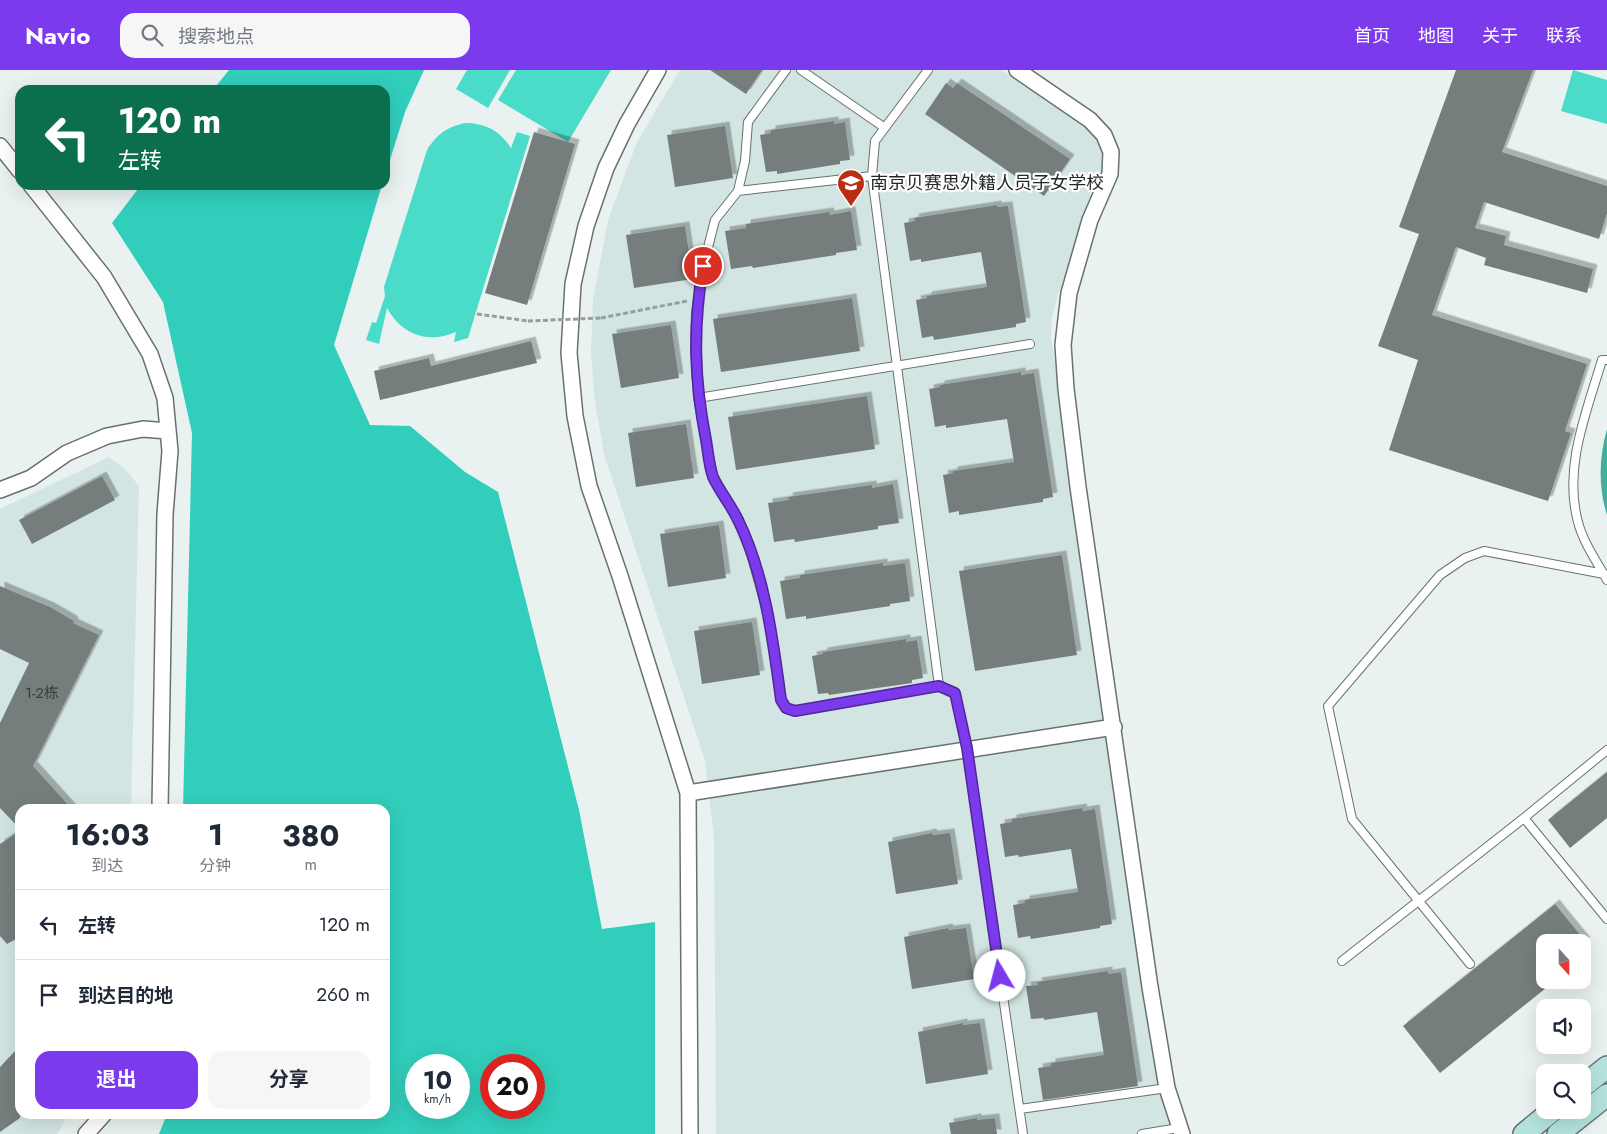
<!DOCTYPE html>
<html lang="zh">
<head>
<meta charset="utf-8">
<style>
	:root { --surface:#fff; --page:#f6f6f7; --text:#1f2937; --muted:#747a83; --line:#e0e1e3; --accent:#7c3aed }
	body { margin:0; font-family:Jost,"Noto Sans SC",sans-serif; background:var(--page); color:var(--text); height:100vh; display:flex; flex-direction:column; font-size:19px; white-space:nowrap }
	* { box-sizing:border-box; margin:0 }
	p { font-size:16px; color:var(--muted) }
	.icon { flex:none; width:28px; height:28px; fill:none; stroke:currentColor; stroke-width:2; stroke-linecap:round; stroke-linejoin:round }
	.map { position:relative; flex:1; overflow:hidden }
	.sheet { position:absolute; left:15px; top:734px; width:375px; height:315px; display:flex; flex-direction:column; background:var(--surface); border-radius:15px; box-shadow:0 5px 20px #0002 }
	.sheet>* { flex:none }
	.banner { position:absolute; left:15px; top:15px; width:375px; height:105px; border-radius:15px; box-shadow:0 5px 20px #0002; background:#0b6e4f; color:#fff; overflow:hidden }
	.needle { width:32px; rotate:159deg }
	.controls { position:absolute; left:1536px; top:864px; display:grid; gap:10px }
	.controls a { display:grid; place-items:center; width:55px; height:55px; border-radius:10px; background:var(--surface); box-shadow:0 5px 20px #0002; font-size:25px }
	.speed { position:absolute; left:405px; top:984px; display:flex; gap:10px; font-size:25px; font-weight:700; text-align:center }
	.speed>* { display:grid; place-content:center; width:65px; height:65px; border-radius:50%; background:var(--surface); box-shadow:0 5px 20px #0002; line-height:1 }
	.speed small { font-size:12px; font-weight:400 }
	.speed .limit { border:8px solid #d22; background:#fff; color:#111 }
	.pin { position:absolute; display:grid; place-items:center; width:42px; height:42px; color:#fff; margin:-21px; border:2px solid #fff; border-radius:50%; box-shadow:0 1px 5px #0007 }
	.me { position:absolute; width:55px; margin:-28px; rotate:352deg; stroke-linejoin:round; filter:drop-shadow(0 0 4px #0008) }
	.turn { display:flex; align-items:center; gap:18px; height:105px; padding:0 20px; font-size:22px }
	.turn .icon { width:65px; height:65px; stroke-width:2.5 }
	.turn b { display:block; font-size:35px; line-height:42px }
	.eta { display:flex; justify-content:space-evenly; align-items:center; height:85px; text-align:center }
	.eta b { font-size:30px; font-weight:700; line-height:35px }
	.cta { display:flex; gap:10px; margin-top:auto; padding:10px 20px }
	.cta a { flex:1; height:58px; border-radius:15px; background:var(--accent); color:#fff; font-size:20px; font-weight:700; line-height:58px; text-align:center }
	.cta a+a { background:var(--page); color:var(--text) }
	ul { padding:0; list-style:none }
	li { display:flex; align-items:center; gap:15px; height:70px; padding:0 20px; border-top:1px solid var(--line) }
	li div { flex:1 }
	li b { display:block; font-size:19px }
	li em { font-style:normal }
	header { display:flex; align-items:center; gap:30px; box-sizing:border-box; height:70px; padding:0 25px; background:var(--accent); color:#fff }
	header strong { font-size:24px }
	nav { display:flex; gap:28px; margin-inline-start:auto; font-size:18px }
	.search { width:350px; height:45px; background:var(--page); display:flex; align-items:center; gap:12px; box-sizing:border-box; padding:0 18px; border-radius:15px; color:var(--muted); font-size:19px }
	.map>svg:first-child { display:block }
</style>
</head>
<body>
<header>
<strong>Navio</strong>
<div class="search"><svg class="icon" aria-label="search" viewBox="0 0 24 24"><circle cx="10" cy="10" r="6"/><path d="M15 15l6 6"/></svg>搜索地点</div>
<nav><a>首页</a><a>地图</a><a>关于</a><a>联系</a></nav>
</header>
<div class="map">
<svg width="1607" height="1064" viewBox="0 0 1607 1064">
	<defs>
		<filter id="shadow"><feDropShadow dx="4.5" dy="-4.5" stdDeviation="0" flood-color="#0004"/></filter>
	</defs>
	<rect width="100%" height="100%" fill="#e9f2f0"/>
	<path fill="#d3e5e2" d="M680 0H1001L1095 64 1105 77 1106 103 1058 224 1052 247 1051 267 1164 1007 1180 1064H716L714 767 705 691 604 384 595 332 591 283 593 230 608 150 637 72Z
		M109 387 126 400 139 416 131 739H20V1044H69L57 1064H0V439Z"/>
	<path fill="#4adcc8" d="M467 0H510L488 38 456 19Z
		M516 0H611L568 72 498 30Z
		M1573 0 1607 10V54L1561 41Z
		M465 53C486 53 500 61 511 78L517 62 530 66 468 268 454 272 456 262C428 274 402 265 387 238L379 274 366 270 372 252 376 253 385 226 384 217 427 80C437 64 447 57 465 53Z"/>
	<path fill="#31cebb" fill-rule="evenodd" d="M229 0H424L405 42 385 106V20H213Z
		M141 115H382L334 275 370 355 410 356 465 402 498 422 579 740 602 859 655 852V1064H159L167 1044H385V739H183L192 363 163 232 112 153ZM416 995H459V1038H416ZM491 995H534V1038H491Z"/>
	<path fill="#41afa0" d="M1607 359V445C1598 417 1599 387 1607 359Z"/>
	<path fill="#767e7d" filter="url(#shadow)" d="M710 0H762L746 24Z
		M1456 0H1533L1502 82 1607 116V143L1599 169 1484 132 1475 158 1506 166 1504 175 1593 199 1587 223 1484 195 1486 188 1456 177 1432 245 1587 294 1565 361 1571 363 1548 431 1389 380 1418 290 1378 276 1419 164 1399 157Z
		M946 13 953 18 957 13 1070 89 1044 126 925 44Z
		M834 51V54L845 52 850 90 840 91V94L777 104V101L766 102 760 65 771 63V60Z
		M725 56 733 108 675 117 667 65Z
		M534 62 575 74 527 235 485 223Z
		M997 135V137L1008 136 1026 252 1016 254V257L934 270 933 266 922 268 916 230 927 228V226L987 217 981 182 921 192V189L910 191 904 153 915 151 914 148Z
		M851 141 857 180 836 183V185L753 198 752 196 731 199 725 161 746 158V154L829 142 830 145Z
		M685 156 693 209 634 218 626 165Z
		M852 228 860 281 721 302 713 249Z
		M671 255 679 308 621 318 612 264Z
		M531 271 537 293 380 330 374 301 429 288 431 296Z
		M1021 302V305L1034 303 1053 427 1043 429V432L959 445V441L949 443 943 405 953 403V401L1014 392 1007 349 946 358V355L935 357 929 319 940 317V315Z
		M867 326 875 379 736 400 728 347Z
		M686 354 694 408 636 417 628 363Z
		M102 406 115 430 32 474 19 450Z
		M893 414 899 453 878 456V459L795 472 794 469 774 472 768 433 789 430 788 427 872 415V418Z
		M719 455 726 508 668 517 660 464Z
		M1062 485 1077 585 975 601 959 501Z
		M883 493V496L905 493 910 531 890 534V536L806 549V546L786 549 780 511 800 508V505Z
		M0 516 50 537 74 551 73 553 99 565 33 696 72 739H20V759L0 738V653L29 593 0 579Z
		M752 552 760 605 702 614 694 561Z
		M906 569V572L917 570 923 608 912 610V613L829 625 828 623 818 624 812 586 823 584V582Z
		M1607 702V748L1570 778 1548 750Z
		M1082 738 1083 741 1095 739 1112 854 1100 856V858L1031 869 1030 866 1018 868 1013 835 1025 833V830L1078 822 1071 779 1019 787 1018 785 1005 787 1000 754 1012 752V749Z
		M20 761V860L15 863 18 868 7 874 0 866V774Z
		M932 763 933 765 950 763 958 814 896 824 888 772Z
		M1555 834 1586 872H1545V910H1556L1440 1003 1403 956Z
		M948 858 949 860 966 858 974 909 912 919 904 867Z
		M1108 901V904L1121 902 1138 1016 1043 1030 1038 998 1051 996V993L1104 985 1097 942 1044 950V948L1031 949 1026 916 1038 915 1037 912Z
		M963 953V955L980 953 988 1004 926 1014 918 962Z
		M20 976V1048L0 1062V997Z
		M977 1048V1050L995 1048 997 1064H951L949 1053Z"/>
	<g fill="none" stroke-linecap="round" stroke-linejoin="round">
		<g stroke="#697170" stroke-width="10">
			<path id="lane" d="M786 0 748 52 745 91 738 121 715 150 703 197 696 243 695 278 698 328 713 407 739 450 751 484 769 548 781 630 786 638 795 641 939 616
				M801 0 885 58
				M928 0 875 71 872 106 939 616 955 623 967 678 1023 1064
				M738 121 872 106
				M1607 290H1602C1587 341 1563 397 1578 452 1583 472 1597 492 1607 510
				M698 328 1030 274
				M1607 680 1524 748 1607 849
				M1342 891 1524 748
				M1470 894 1352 749 1328 636 1440 505 1465 488 1484 481 1604 504
				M1020 1039 1167 1018
				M1142 1064 1179 1058"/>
		</g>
		<g stroke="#697170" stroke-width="18">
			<path id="street" d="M658 0 627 54 606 98 586 156 573 214 569 283 575 346 589 416 620 506 688 723 690 1064
				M1017 0 1090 50 1104 65 1111 82 1110 104 1090 150 1069 223 1063 275 1066 319 1078 417 1150 917 1167 1018 1182 1064
				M0 76 20 101
				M31 115 104 207 150 284 165 328 170 381 165 444 160 739
				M0 420 31 408 67 383 107 366 143 359 168 361
				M688 723 1114 657
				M86 1064 104 1044"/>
		</g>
		<g stroke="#697170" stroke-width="24">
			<path id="secondary" d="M1582 1017 1607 997
				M1524 1064 1553 1040
				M1558 1064 1607 1025"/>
		</g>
		<path stroke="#979e9d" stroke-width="3" stroke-dasharray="5 2.5" stroke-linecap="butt" d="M477 244 528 251
			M601 248 687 231"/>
		<use href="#lane" stroke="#fff" stroke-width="8"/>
		<use href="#street" stroke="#fff" stroke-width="15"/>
		<use href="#secondary" stroke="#b4e3de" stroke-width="21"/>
		<path stroke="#979e9d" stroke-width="3" stroke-dasharray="5 2.5" stroke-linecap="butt" d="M528 251 601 248"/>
	</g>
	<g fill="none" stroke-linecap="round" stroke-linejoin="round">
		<g stroke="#51269a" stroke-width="12">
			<path id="route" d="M703 196C693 258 694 309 706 370 708 381 709 396 713 407 720 422 731 435 738 450 765 505 773 570 781 630L786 638 795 641 939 616 955 623 967 678 1000 906"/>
		</g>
		<use href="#route" stroke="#7c3aed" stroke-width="9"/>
	</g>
	<defs>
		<g id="school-pin" transform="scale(1.4375)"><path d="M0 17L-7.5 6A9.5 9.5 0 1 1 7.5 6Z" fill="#b92d12" stroke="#fff"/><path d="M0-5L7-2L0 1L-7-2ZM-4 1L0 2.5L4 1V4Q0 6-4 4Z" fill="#fff"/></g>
	</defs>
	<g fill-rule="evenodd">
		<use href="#school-pin" x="851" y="113"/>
	</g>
	<g text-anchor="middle" stroke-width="4.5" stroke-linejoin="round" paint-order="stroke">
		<g font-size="15" fill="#383e3c">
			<text x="42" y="628">1-2栋</text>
		</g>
		<g font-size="18" fill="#242827" stroke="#fff" text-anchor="start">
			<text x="870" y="119">南京贝赛思外籍人员子女学校</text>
		</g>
	</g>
</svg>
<div class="controls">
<a><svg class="needle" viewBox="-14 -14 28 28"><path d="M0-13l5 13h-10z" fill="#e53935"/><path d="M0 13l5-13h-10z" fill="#747a83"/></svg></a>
<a><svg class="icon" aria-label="sound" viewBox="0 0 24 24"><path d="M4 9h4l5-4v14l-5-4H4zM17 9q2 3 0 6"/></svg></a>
<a><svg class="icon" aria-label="search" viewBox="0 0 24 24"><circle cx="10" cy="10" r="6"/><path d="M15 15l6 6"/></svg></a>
</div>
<div class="speed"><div>10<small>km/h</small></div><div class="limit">20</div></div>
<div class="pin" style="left:703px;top:196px;background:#d93025"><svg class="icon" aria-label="arrive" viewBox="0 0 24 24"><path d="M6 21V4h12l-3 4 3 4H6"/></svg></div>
<svg class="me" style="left:1000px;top:906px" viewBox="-20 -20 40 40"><circle r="19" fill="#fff"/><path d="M0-13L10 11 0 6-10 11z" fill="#7c3aed"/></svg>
<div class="banner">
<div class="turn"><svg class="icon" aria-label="left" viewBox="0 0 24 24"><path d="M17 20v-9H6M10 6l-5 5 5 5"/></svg><div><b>120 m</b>左转</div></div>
</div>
<section class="sheet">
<div class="eta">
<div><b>16:03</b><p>到达</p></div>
<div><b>1</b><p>分钟</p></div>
<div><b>380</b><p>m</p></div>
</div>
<ul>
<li><svg class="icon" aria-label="left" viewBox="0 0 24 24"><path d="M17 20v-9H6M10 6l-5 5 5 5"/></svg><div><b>左转</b></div><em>120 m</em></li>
<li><svg class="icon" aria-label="arrive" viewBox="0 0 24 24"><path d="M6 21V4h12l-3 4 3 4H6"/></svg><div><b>到达目的地</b></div><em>260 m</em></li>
</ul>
<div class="cta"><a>退出</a><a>分享</a></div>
</section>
</div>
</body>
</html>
